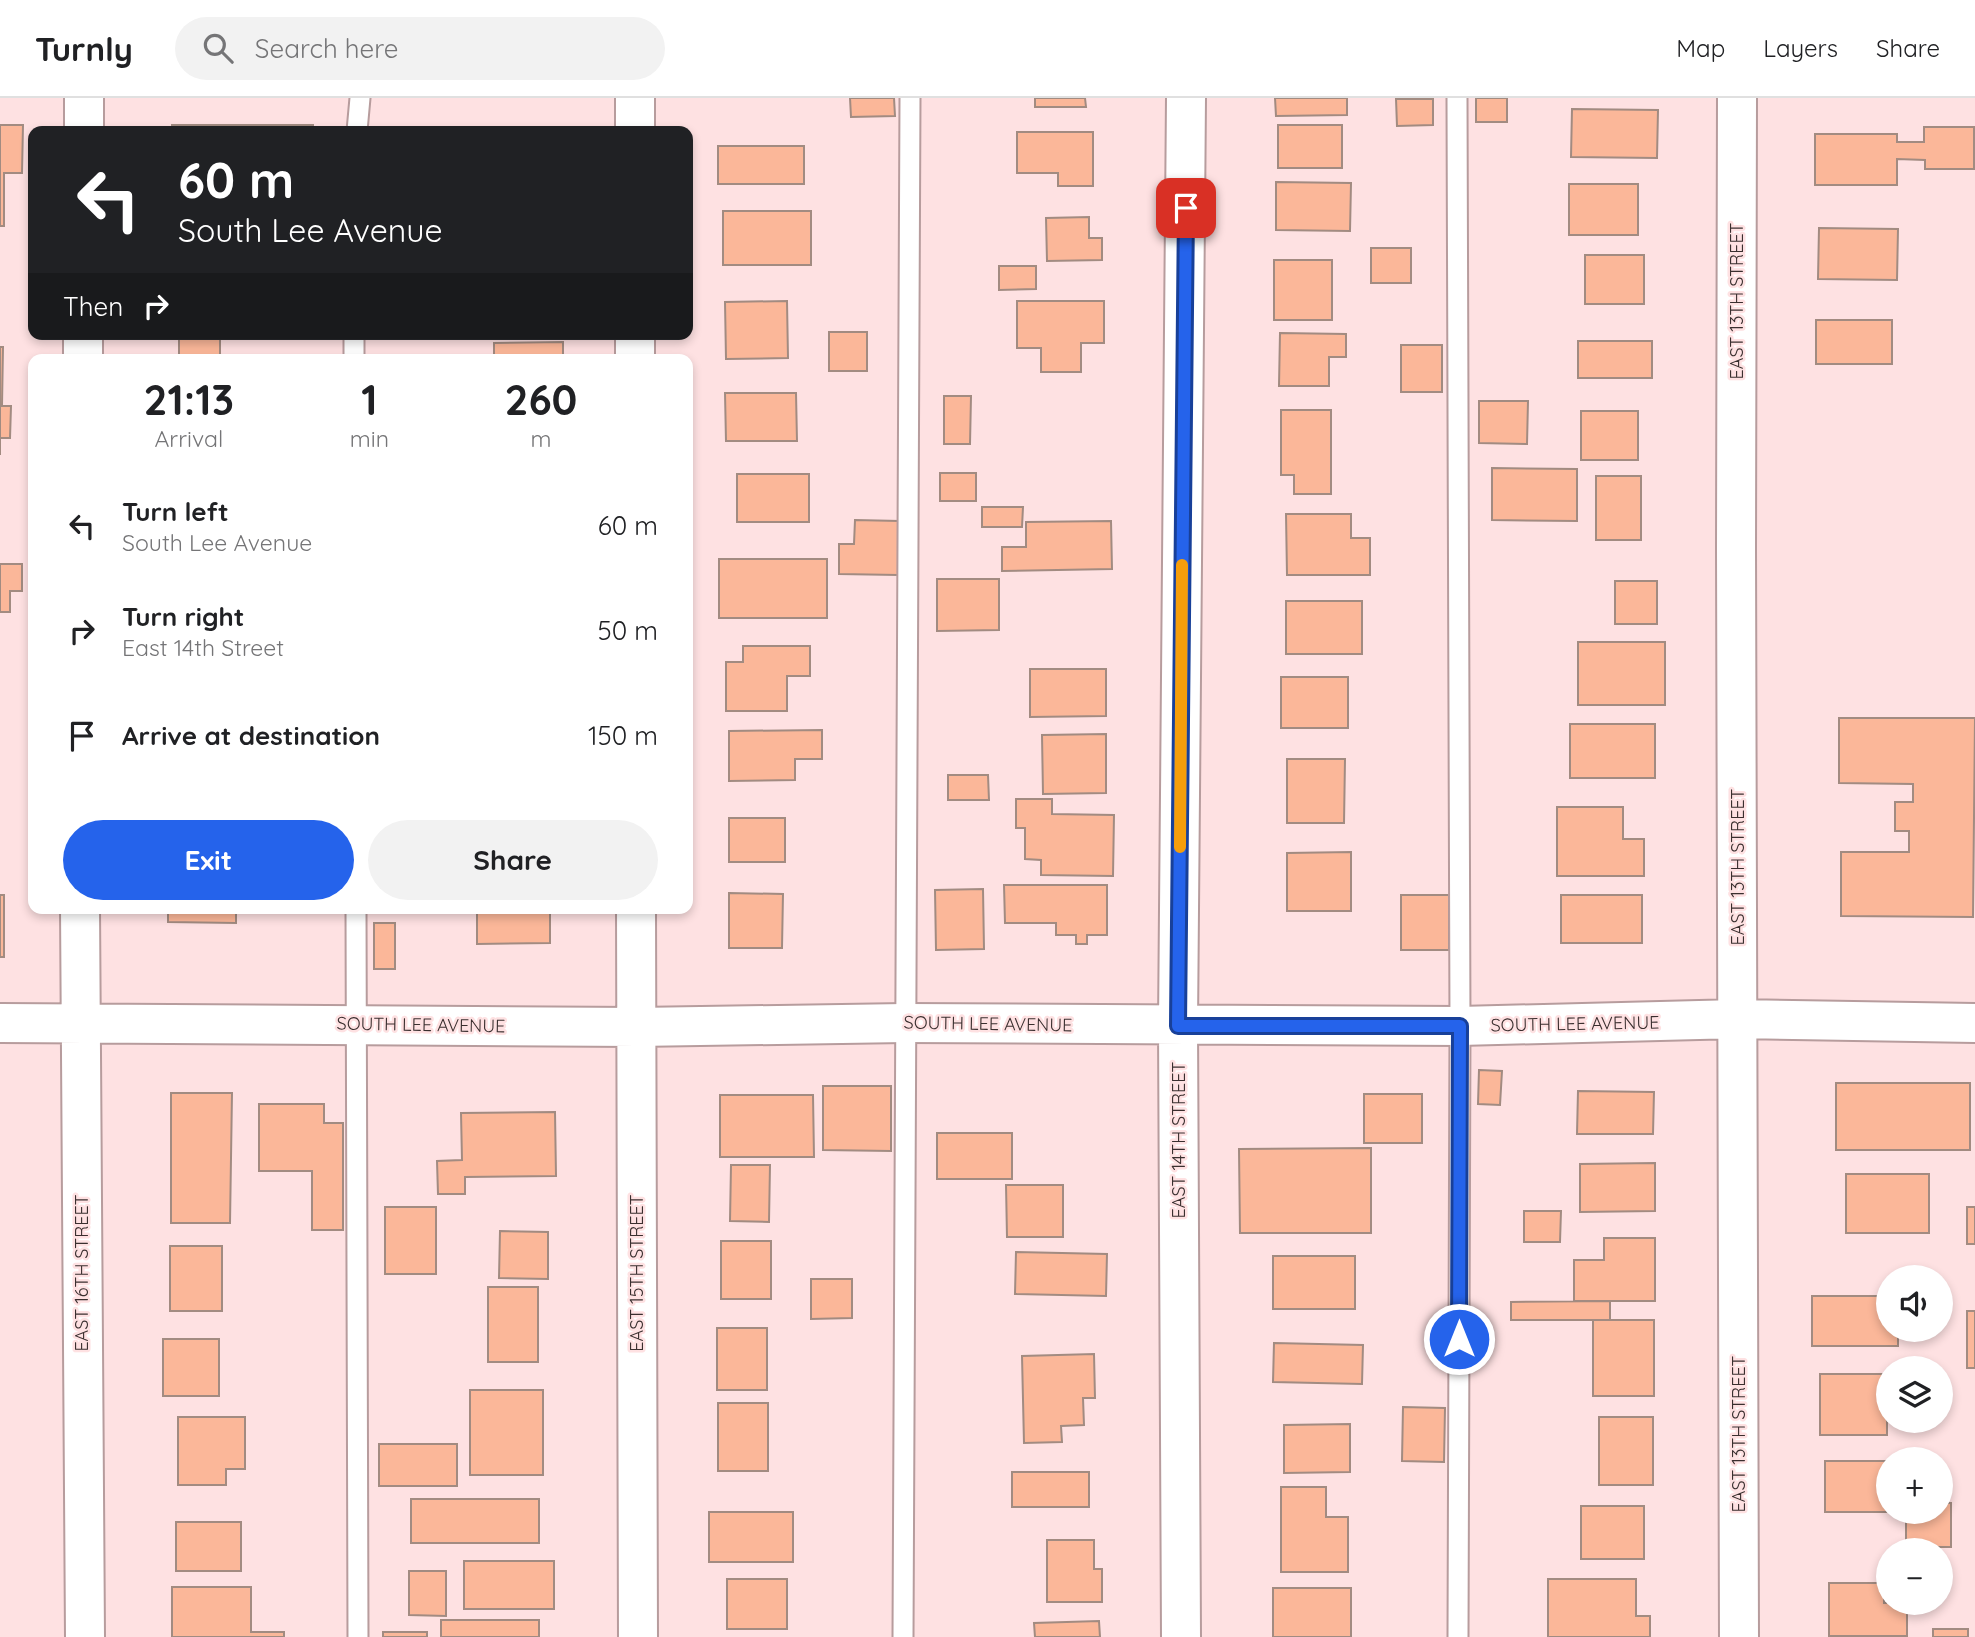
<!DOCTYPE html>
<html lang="en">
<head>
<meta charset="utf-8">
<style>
	:root { --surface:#fff; --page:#f2f2f2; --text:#202124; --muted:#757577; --line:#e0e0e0; --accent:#2563eb }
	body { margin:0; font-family:Quicksand,sans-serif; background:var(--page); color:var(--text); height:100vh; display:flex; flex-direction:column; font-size:26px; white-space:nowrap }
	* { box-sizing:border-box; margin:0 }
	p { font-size:23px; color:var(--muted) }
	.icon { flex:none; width:38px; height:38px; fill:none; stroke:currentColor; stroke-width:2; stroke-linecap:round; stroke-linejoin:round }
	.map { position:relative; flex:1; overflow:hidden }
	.panel { position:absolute; left:28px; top:256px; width:665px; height:560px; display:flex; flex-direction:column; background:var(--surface); border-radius:14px; box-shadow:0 4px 10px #0003 }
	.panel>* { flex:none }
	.guide { position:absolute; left:28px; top:28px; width:665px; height:214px; border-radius:14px; box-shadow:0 4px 10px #0003; background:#202124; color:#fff; overflow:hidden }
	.fabs { position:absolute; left:1876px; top:1167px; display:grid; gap:14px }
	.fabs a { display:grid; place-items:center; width:77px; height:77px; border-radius:50%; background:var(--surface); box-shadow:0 4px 10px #0003; font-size:35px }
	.pin { position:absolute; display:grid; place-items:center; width:60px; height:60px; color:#fff; margin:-30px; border-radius:14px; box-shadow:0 4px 10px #0006 }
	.me { position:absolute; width:77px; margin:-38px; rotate:0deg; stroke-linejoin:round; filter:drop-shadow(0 0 5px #0008) }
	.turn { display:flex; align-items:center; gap:24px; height:147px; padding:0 35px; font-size:32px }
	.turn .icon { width:91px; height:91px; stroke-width:2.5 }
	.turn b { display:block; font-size:49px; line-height:60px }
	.then { display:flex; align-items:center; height:66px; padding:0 35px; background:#0003; gap:14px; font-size:26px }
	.eta { display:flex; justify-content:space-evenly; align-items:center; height:119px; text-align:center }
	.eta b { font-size:42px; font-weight:700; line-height:49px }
	.button { display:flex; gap:14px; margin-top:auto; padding:14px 35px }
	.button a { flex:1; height:80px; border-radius:42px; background:var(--accent); color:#fff; font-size:28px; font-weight:700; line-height:80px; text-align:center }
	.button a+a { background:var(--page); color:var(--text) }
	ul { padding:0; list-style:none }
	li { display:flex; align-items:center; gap:21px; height:105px; padding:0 35px }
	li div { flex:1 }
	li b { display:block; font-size:26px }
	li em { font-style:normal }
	header { display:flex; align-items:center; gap:42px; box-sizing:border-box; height:98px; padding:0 35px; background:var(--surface); border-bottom:2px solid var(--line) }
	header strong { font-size:33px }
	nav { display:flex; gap:38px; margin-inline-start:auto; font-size:24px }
	.search { width:490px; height:63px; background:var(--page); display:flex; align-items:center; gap:18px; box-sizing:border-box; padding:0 24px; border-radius:38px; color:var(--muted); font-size:26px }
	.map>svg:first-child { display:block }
</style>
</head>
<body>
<header>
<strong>Turnly</strong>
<div class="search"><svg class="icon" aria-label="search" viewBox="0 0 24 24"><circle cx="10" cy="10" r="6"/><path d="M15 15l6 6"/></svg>Search here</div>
<nav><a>Map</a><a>Layers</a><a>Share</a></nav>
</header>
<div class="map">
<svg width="1975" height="1539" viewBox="0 0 1975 1539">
	<rect width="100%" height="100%" fill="#fee1e2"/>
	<path fill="#fbb799" stroke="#a28b81" stroke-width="2" d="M850 0H894L895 18 851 19Z
		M1035 0H1085L1086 9H1035Z
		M1275 0H1347V17L1276 18Z
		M1476 0H1507V24H1476Z
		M1396 1H1433V27L1397 28Z
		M1572 11 1658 12 1657 60 1571 59Z
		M0 27H23L22 75H4V128H0Z
		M172 27H313V33H172Z
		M1278 27H1342V70H1278Z
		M1924 29H1974V71H1925V62L1897 61V87H1815V36H1897V44H1924Z
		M1017 34H1093V88H1058V75H1017Z
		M718 48H804V86H718Z
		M1276 84 1351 85 1350 133 1276 132Z
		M1569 86H1638V137H1569Z
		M723 113H811V167H723Z
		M1089 119V140H1102V162L1047 163 1046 120Z
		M1819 130 1898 131 1897 182 1818 181Z
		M1371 150H1411V185H1371Z
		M1585 157H1644V206H1585Z
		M1274 162H1332V222H1274Z
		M999 168H1036V191L999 192Z
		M787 203 788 260 726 261 725 204Z
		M1017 203H1104V245H1081V274H1041V250H1017Z
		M1816 222H1892V266H1816Z
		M829 234H867V273H829Z
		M1280 235 1346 236V259H1329V288H1279Z
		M179 236H220V261H179Z
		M1578 243H1652V280H1578Z
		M563 244V261H494V245Z
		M1401 247H1442V294H1401Z
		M0 249H3L2 308H11L10 340H0V357Z
		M725 295H796L797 343H726Z
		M944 298H971L970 346H944Z
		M1479 303H1528L1527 346 1479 345Z
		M1281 312H1331V396H1294V377H1281Z
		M1581 313H1638V362H1581Z
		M1492 370 1577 371V423L1492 422Z
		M940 375H976V403H940Z
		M737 376H809V424H737Z
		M1596 378H1641V442H1596Z
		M982 409H1023L1022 429H982Z
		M1286 416H1351V440H1370V477H1287Z
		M855 422 899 423 898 477 839 476V446H854Z
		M1111 423 1112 471 1002 473V449H1026V424Z
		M719 461H827V520H719Z
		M0 466H22V493H10V514H0Z
		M937 481H999V532L937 533Z
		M1615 483H1657V526H1615Z
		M1286 503H1362V556H1286Z
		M1578 544H1665V607H1578Z
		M743 548H810V578H787V613H726V564H743Z
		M1030 571H1106V618L1030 619Z
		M1281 579H1348V630H1281Z
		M1839 620H1975L1973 819 1841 818V754H1909V733H1895V704H1913V686L1839 685Z
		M1570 626H1655V680H1570Z
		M822 632V661H795V682L729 683V633Z
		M1106 636V695L1043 696 1042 637Z
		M1287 661H1345L1344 725H1287Z
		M948 677H988L989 702H948Z
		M1016 701H1052V716L1114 717 1113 778 1041 777V762L1025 761V730H1016Z
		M1557 709H1623V741H1644V778H1557Z
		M729 720H785V764H729Z
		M1351 754V813H1287V755Z
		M1004 787H1107V837H1087V846H1076V837H1056V825H1005Z
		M983 791 984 851 936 852 935 792Z
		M729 795 783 796 782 850H729Z
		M0 797H4V859H0Z
		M1401 797H1449V852H1401Z
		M1561 797H1642V845H1561Z
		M168 810H236V825L168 824Z
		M490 810H550V845L477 846V813H490Z
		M374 825H395V871H374Z
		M1479 972 1502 973 1500 1007 1478 1006Z
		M1836 985H1970V1052H1836Z
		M823 988H891V1053L823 1052Z
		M1578 993 1654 994 1653 1036H1577Z
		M171 995H232L230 1125H171Z
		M1364 996H1422V1045H1364Z
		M720 997H813L814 1059H720Z
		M259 1006H324V1025H343V1132H312V1073H259Z
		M555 1014 556 1078 465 1079V1096H438L437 1063 462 1062 461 1015Z
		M937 1035H1012V1081H937Z
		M1371 1050V1135H1240L1239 1051Z
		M1655 1065V1113L1580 1114V1066Z
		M731 1067H770L769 1124 730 1123Z
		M1846 1076H1929V1135H1846Z
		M1006 1087H1063V1139H1007Z
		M385 1109H436V1176H385Z
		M1967 1109H1975V1146H1967Z
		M1524 1113H1561L1560 1144H1524Z
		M500 1133 548 1134V1181L499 1180Z
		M1604 1140H1655V1203H1574V1162H1604Z
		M721 1143H771V1201H721Z
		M170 1148H222V1213H170Z
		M1016 1154 1107 1156 1106 1198 1015 1196Z
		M1273 1158H1355V1211H1273Z
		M811 1181H852V1220L811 1221Z
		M488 1189H538V1264H488Z
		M1812 1198H1888V1232H1898V1248H1812Z
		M1610 1203V1222H1511V1204Z
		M1967 1213H1975V1270H1967Z
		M1593 1222H1654V1298H1593Z
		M717 1230H767V1292H717Z
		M163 1241H219V1298H163Z
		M1274 1245 1363 1247 1362 1286 1273 1284Z
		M1094 1256 1095 1300H1083L1084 1327 1061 1328 1062 1344 1024 1345 1022 1258Z
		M1820 1276H1887V1337H1820Z
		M470 1292H543V1377H470Z
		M718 1305H768V1373H718Z
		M1403 1309 1445 1310 1444 1364 1402 1363Z
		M178 1319H245V1371H226V1387H178Z
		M1599 1319H1653V1387H1599Z
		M1350 1326V1374L1284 1375V1327Z
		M379 1346H457V1388H379Z
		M1825 1363H1888V1414H1941V1405H1951V1449H1906V1414H1825Z
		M1012 1374H1089V1409H1012Z
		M1281 1389H1326V1419H1348V1474H1281Z
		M411 1401H539V1445H411Z
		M1581 1408H1644V1461H1581Z
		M709 1414H793V1464H709Z
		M176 1424H241V1473H176Z
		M1047 1442H1094V1471H1102V1504H1047Z
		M464 1463H554V1511H464Z
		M409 1473H446V1518L409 1517Z
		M727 1481H787V1531H727Z
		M1548 1481H1636V1518H1650V1539H1548Z
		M1829 1485H1884V1505H1907V1538H1829Z
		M172 1489H251V1534H284V1539H172Z
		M1273 1490H1351V1539H1273Z
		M441 1522H539V1539H441Z
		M1099 1523 1100 1539H1035L1034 1525Z
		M1933 1531H1968V1539H1933Z
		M383 1534H427V1539H383Z"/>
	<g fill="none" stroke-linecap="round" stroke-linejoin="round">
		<g stroke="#b79c9d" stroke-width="23">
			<path id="lane" d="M1457 0 1460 928 1458 1539
				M357 33 360 0
				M354 236V261
				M356 810 358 1539
				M903 1539 910 0"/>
		</g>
		<g stroke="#b79c9d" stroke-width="42">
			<path id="street" d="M635 0V33
				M1737 0 1736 451 1739 1539
				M84 33V0
				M635 236V261
				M83 261V236
				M80 810 85 1539
				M636 810 638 1539
				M0 925 637 929 905 925 1460 928 1738 921 1975 925
				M1181 1539 1178 928 1186 0"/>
		</g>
		<use href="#lane" stroke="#fff" stroke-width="19"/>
		<use href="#street" stroke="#fff" stroke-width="38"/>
	</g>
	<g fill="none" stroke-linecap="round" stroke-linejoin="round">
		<g stroke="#184099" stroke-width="18">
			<path id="route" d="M1186 110 1178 928H1460L1459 1241"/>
		</g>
		<use href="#route" stroke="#2563eb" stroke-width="12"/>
		<path stroke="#f59e0b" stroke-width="12" d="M1180 749 1182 467"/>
	</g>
	<g text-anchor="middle" stroke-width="5" stroke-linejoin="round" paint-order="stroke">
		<g font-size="18" fill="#3a2f2f" stroke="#fee1e2">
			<text transform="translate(1737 203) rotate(-90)" y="6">EAST 13TH STREET</text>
			<text transform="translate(1738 769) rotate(-90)" y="6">EAST 13TH STREET</text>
			<text transform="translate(988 926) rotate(1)" y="6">SOUTH LEE AVENUE</text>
			<text transform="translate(1575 926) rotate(-1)" y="6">SOUTH LEE AVENUE</text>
			<text transform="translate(421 927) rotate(1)" y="6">SOUTH LEE AVENUE</text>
			<text transform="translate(1179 1042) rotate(-90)" y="6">EAST 14TH STREET</text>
			<text transform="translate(82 1175) rotate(-90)" y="6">EAST 16TH STREET</text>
			<text transform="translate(637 1175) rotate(-90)" y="6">EAST 15TH STREET</text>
			<text transform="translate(1739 1336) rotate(-90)" y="6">EAST 13TH STREET</text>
		</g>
	</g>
</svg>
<div class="fabs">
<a><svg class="icon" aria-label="sound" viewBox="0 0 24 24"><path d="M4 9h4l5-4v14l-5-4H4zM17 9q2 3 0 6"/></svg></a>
<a><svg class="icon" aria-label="layers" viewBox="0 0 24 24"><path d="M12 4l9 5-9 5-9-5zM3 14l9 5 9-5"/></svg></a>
<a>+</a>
<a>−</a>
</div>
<div class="pin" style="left:1186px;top:110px;background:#d93025"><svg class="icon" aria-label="arrive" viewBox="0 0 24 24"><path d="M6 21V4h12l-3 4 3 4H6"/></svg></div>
<svg class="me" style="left:1459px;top:1241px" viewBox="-20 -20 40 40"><circle r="17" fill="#2563eb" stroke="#fff" stroke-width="3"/><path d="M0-11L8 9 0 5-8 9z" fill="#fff"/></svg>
<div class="guide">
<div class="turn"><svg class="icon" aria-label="left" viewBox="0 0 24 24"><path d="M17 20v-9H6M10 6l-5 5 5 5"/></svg><div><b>60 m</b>South Lee Avenue</div></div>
<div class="then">Then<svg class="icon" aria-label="right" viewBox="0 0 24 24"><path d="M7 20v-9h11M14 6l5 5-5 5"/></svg></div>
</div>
<section class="panel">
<div class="eta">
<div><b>21:13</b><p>Arrival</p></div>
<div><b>1</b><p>min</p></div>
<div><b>260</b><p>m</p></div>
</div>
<ul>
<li><svg class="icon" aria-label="left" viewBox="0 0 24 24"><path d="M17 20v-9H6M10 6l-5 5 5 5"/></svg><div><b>Turn left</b><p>South Lee Avenue</p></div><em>60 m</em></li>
<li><svg class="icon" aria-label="right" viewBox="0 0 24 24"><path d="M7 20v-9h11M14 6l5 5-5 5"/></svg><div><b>Turn right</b><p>East 14th Street</p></div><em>50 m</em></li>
<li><svg class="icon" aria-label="arrive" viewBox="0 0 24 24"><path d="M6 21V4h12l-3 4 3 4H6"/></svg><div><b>Arrive at destination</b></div><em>150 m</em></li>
</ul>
<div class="button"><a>Exit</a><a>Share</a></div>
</section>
</div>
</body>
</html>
